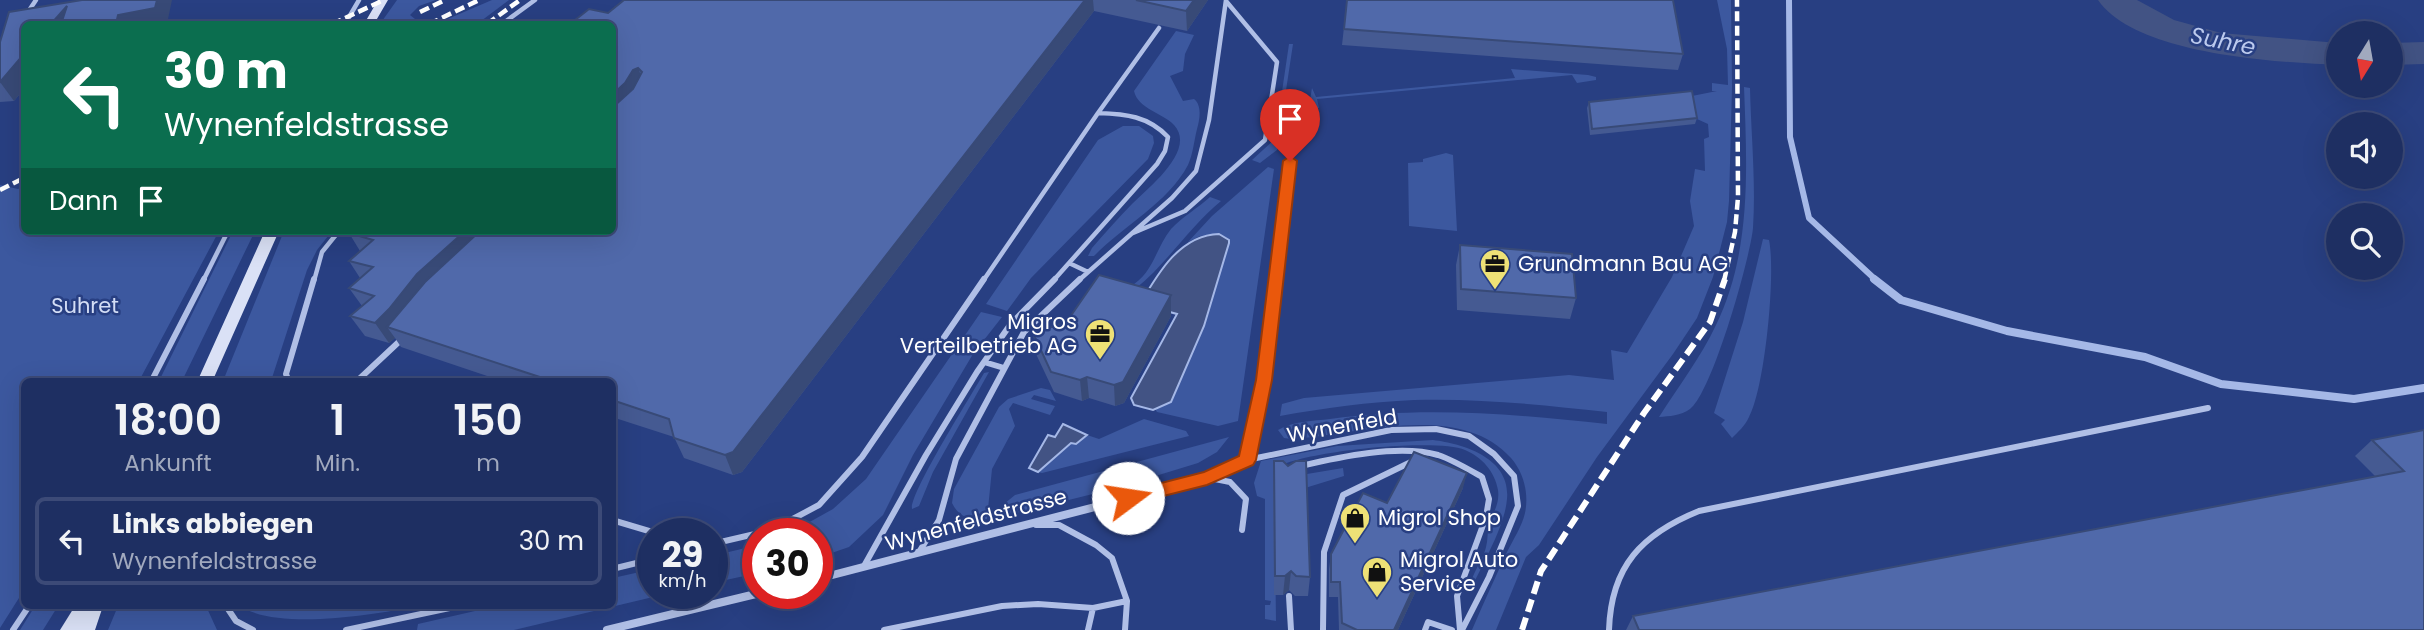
<!DOCTYPE html>
<html lang="de">
<head>
<meta charset="utf-8">
<style>
	:root { --surface:#1e2f62; --page:#2b3b6b; --text:#f1f3f6; --muted:#a1a9be; --line:#3c4a77 }
	body { margin:0; font-family:Poppins,sans-serif; background:var(--page); color:var(--text); height:100vh; display:flex; flex-direction:column; font-size:26px; white-space:nowrap }
	* { box-sizing:border-box; margin:0 }
	p { font-size:23px; color:var(--muted) }
	.icon { flex:none; width:38px; height:38px; fill:none; stroke:currentColor; stroke-width:2; stroke-linecap:round; stroke-linejoin:round }
	.map { position:relative; flex:1; overflow:hidden }
	.panel { position:absolute; left:21px; top:378px; width:595px; height:231px; display:flex; flex-direction:column; background:var(--surface); border-radius:10px; box-shadow:0 7px 28px #0002,0 0 0 2px var(--line) }
	.panel>* { flex:none }
	.top-card { position:absolute; left:21px; top:21px; width:595px; height:214px; border-radius:10px; box-shadow:0 7px 28px #0002,0 0 0 2px var(--line); background:#0b6e4f; color:#fff; overflow:hidden }
	.needle { width:46px; rotate:191deg }
	.fabs { position:absolute; left:2326px; top:21px; display:grid; gap:14px }
	.fabs a { display:grid; place-items:center; width:77px; height:77px; border-radius:50%; background:var(--surface); box-shadow:0 7px 28px #0002,0 0 0 2px var(--line); font-size:35px }
	.speed { position:absolute; left:637px; top:518px; display:flex; gap:14px; font-size:35px; font-weight:700; text-align:center }
	.speed>* { display:grid; place-content:center; width:91px; height:91px; border-radius:50%; background:var(--surface); box-shadow:0 7px 28px #0002,0 0 0 2px var(--line); line-height:1 }
	.speed small { font-size:18px; font-weight:400 }
	.speed .limit { border:10px solid #d22; background:#fff; color:#111 }
	.pin { position:absolute; display:grid; place-items:center; width:60px; height:60px; color:#fff; margin:-72px -30px; border-radius:50% 50% 50% 0; rotate:-45deg; box-shadow:0 0 7px #0007 }
	.pin .icon { rotate:45deg }
	.me { position:absolute; width:77px; margin:-38px; rotate:76deg; stroke-linejoin:round; filter:drop-shadow(0 0 5px #0008) }
	.turn { display:flex; align-items:center; gap:24px; height:147px; padding:0 28px; font-size:32px }
	.turn .icon { width:91px; height:91px; stroke-width:2.5 }
	.turn b { display:block; font-size:49px; line-height:60px }
	.then { display:flex; align-items:center; height:66px; padding:0 28px; background:#0003; gap:14px; font-size:26px }
	.eta { display:flex; justify-content:space-evenly; align-items:center; height:119px; text-align:center }
	.eta b { font-size:42px; font-weight:600; line-height:49px }
	ul { padding:0; list-style:none }
	li { display:flex; align-items:center; gap:21px; height:88px; margin:0 14px 10px; padding:0 14px; border:4px solid var(--line); border-radius:10px }
	li div { flex:1 }
	li b { display:block; font-size:26px }
	li em { font-style:normal }
	.map>svg:first-child { display:block }
</style>
</head>
<body>
<div class="map">
<svg width="2424" height="630" viewBox="0 0 2424 630">
	<rect width="100%" height="100%" fill="#283f82"/>
	<path fill="#3c589f" d="M397 0H436L419 6 410 15 415 19 410 22 413 24H380Z
		M492 0H509L477 24H436Z
		M1717 0H1731L1732 87 1729 201 1727 222 1713 277 1697 318 1673 354 1597 457 1539 545 1526 557 1496 630H1472C1483 604 1495 578 1507 552 1513 540 1522 526 1525 513 1529 494 1524 473 1511 458 1459 400 1358 435 1291 439L1284 438 1278 430C1293 421 1314 421 1330 419 1423 406 1514 414 1607 424V412C1543 405 1478 398 1414 400 1369 402 1324 408 1280 416L1282 404 1304 398 1569 375 1614 380 1611 350 1627 353 1672 277 1694 226 1690 201 1695 169 1705 171 1704 139 1709 137 1708 124 1697 119 1692 96 1717 91H1712V83L1728 85 1727 49Z
		M1176 31 1194 35 1185 54 1183 71 1170 76 1183 101 1194 99C1202 105 1200 119 1197 129 1194 141 1193 154 1188 165 1168 203 1123 226 1094 256H1088L1092 248C1105 233 1118 218 1132 204 1148 188 1197 150 1174 125 1163 113 1138 109 1134 91Z
		M1289 44H1293L1277 150 1260 163 1252 160 1275 139Z
		M1511 69 1588 75 1596 77V80L1577 83 1572 75 1317 99 1319 108 1309 106 1312 88 1316 97 1515 78Z
		M1744 87 1750 88C1751 134 1756 182 1753 228 1750 259 1712 393 1690 409 1681 416 1669 416 1659 417 1678 387 1701 357 1716 325 1752 251 1747 167 1744 87Z
		M1123 126H1139L1153 136 1154 143 1148 159 1031 278 1007 311 986 304 1098 140Z
		M1446 153 1453 155 1457 231 1409 226 1408 163 1423 162V159Z
		M1268 167 1274 169 1238 421 1218 426 1157 412 1155 409 1171 402C1195 350 1213 298 1229 243L1219 234 1200 236 1188 242 1212 216Z
		M0 185 18 189 24 186V231H219L139 381 24 382V590L0 628Z
		M1210 197 1221 201C1189 227 1167 264 1135 289L1129 287C1153 275 1155 249 1171 229 1182 217 1198 208 1210 197Z
		M233 231H255L182 381H159Z
		M284 231H332L317 250 307 270 271 381H223Z
		M1763 239 1769 240C1776 273 1765 388 1749 417 1745 426 1738 432 1732 438L1721 424 1725 420 1714 413 1743 322Z
		M981 312 1002 317 973 354 913 455 883 515 849 547 817 558V534H788L833 509 866 479Z
		M989 372 933 472 919 506 912 509C909 494 972 394 984 373Z
		M1041 388 1050 390 1056 401 1034 395 1031 399 1055 406 1050 415 1013 403 1009 409 1015 426 992 469 987 519C971 520 959 518 952 503L954 489 999 407 1008 399Z
		M1144 419 1186 431 1189 436 1042 473 1038 472 1072 443 1076 444 1087 435 1099 439Z
		M1229 437 1217 452 1198 463 1113 489 1000 517 1004 504 1015 495Z
		M1433 440C1464 444 1511 458 1507 499 1505 526 1482 565 1470 591 1468 579 1483 561 1486 547 1488 540 1487 533 1489 526 1492 513 1500 505 1498 490 1495 472 1482 457 1465 450 1436 438 1300 451 1274 469L1276 621 1265 619V605H1270L1271 601 1265 600V499L1257 496 1254 483 1261 461 1337 446Z
		M1343 468 1344 476 1305 488 1307 474Z
		M758 545V573L712 583V556Z
		M653 569V593H670L514 630H417L418 624 497 606H612L613 578Z
		M35 606H58L43 630H20Z
		M118 606H206L217 630H108Z
		M240 606H417C371 616 275 630 240 606Z"/>
	<path fill="#425384" stroke="#a5b8e7" stroke-width="2" d="M1219 234 1229 240V243L1204 326 1171 402 1153 410 1134 405 1131 398 1177 314 1140 304C1158 273 1180 235 1219 234Z
		M1063 424 1087 435 1076 444 1071 443 1038 472 1029 468 1048 435 1055 437Z"/>
	<g fill="none" stroke-linecap="round" stroke-linejoin="round">
		<path stroke="#a5b8e7" stroke-width="6" d="M1789 0 1790 137 1809 218 1877 281"/>
		<path stroke="#a5b8e7" stroke-width="8" d="M1874 279 1901 300 2007 331 2145 357 2221 384 2354 399 2424 388"/>
		<path fill="#425384" fill-rule="evenodd" d="M2098 0H2137L2174 20 2221 33 2338 43V65C2276 62 2136 55 2098 0Z
			M2424 42V64L2390 65V43Z"/>
		<path stroke="#b0bfe6" stroke-width="4.5" d="M28 12 36 0
			M345 24 359 0
			M502 24 535 0
			M1098 113 1159 28
			M1133 233 1185 211 1265 140 1277 62 1226 1
			M1069 263 1088 272
			M203 281 228 231
			M314 281 322 252 339 231
			M983 281 1098 113C1126 114 1148 116 1168 137L1165 151 1157 164 1053 281
			M1078 281 1172 198 1196 171 1209 120 1226 0
			M1276 281 1291 153"/>
		<path stroke="#b0bfe6" stroke-width="6" d="M1276 279 1264 380 1247 460 1391 430 1436 429 1469 436 1494 454 1514 476 1518 506 1489 577 1462 630
			M984 362 1004 368
			M151 382 204 279
			M289 382 286 374 314 279
			M356 382 403 338
			M1301 466C1339 457 1399 444 1438 455 1453 460 1468 469 1482 477L1489 499 1486 517 1457 596 1460 630
			M1210 478 1230 482 1246 499 1242 530
			M612 520 659 534
			M712 544 772 530 819 505 862 457 984 279
			M919 552 939 520 956 459 1024 332 1080 279
			M864 566 926 455 977 372 1010 325 1055 279
			M612 569 653 559
			M1289 596 1291 630
			M226 606 236 621 253 630
			M13 630 29 606
			M346 630 459 606
			M884 630 1002 606 1038 604 1093 608 1127 601 1112 558 1096 545 1059 525H1036
			M1088 630 1093 608
			M1125 630 1127 601
			M1323 630 1324 552 1343 495 1413 461
			M1425 630 1428 622 1452 630
			M1609 630C1611 566 1642 534 1699 511L2208 408"/>
		<path stroke="#b0bfe6" stroke-width="8" d="M817 579 1207 478 1247 460
			M607 630 760 593"/>
		<path fill="#dae1f6" fill-rule="evenodd" d="M378 0H388L374 24H364Z
			M265 231H279L212 382H197Z
			M75 606H103L95 630H60Z"/>
		<path stroke="#fff" stroke-width="4.5" stroke-dasharray="10 4.5" stroke-linecap="butt" d="M420 12 445 0
			M332 24 384 0
			M429 24 479 0
			M487 24 520 0
			M0 190 24 178
			M1724 281 1735 232 1738 197 1737 0"/>
		<path stroke="#fff" stroke-width="6" stroke-dasharray="13 6" stroke-linecap="butt" d="M1522 630 1541 571 1644 413 1710 322 1725 279"/>
	</g>
	<path fill="#455a92" d="M624 0H1208L1187 31 1094 11 742 472 733 475 684 458 674 437 612 417V382H505L401 347 395 338 389 343 365 336 350 316 362 306 349 288 360 278 349 261 360 251 349 233Z
		M1347 0 1683 54 1678 70 1342 45Z
		M24 24V89L14 101 0 102V42Z
		M1589 102 1697 118 1695 124 1590 135 1587 108Z
		M1460 245 1576 298 1570 319 1457 310 1456 265Z
		M1171 295V316L1124 403 1115 406 1089 398 1082 401 1054 392 1036 354 1033 333 1071 320 1070 317Z
		M2424 430V630H1626L1633 616 2376 477 2355 456 2372 440Z
		M1274 461 1310 577 1308 596H1295L1289 590 1283 595H1274L1273 481Z
		M1463 488 1398 630H1339L1338 597H1329V569L1331 554 1387 503Z"/>
	<path fill="#384a77" d="M157 0H172L167 24H116L118 15Z
		M1085 0H1093L1094 11 742 472 733 475 725 455Z
		M1194 0H1208L1187 31 1186 11Z
		M67 6 79 24H51Z
		M24 54V89L14 101 0 82Z
		M638 68 646 88 612 123V95L633 70Z
		M465 231H499L387 327 395 338 389 343 375 323 417 274Z
		M1171 295V316L1124 403 1115 406 1114 385Z
		M1087 377 1089 398 1082 401 1080 380Z
		M1467 473 1463 488 1398 630H1394Z
		M1291 571 1289 590 1283 595 1285 576Z"/>
	<path fill="#5069aa" stroke="#384a77" stroke-width="2" d="M82 0H157L155 8 118 15 116 24H61L67 6 51 24H24V54L0 82V42L9 12Z
		M624 0H1085L733 452 725 455 674 438 669 419 612 400V382H555L387 327 425 282 480 231H612V108L633 89 642 72 638 68 633 70 625 83 612 95V24H570L589 9 608 13Z
		M1136 0H1194L1186 11Z
		M1347 0H1673L1683 54 1344 29Z
		M1692 91 1697 118 1592 129 1589 102Z
		M351 231H465L417 274 389 309 375 323 350 316 374 296 349 288 373 267 349 261 373 240 349 233Z
		M1460 245 1572 254 1576 298 1461 289Z
		M1099 275 1171 295 1123 382 1114 385 1087 377 1080 380 1051 372 1033 333 1076 319 1070 317Z
		M2424 430V630H1639L1633 616 2404 471 2372 440Z
		M1414 452 1467 473 1394 630H1357L1342 623 1340 582H1331V554L1363 493 1387 503Z
		M1274 461H1283L1288 466 1296 461H1306L1310 577 1296 576 1291 571 1285 576H1275Z"/>
	<path fill="#ea580c" stroke="#983908" stroke-width="2" d="M1290 156 1297 161 1272 380 1256 460 1253 465 1207 485 1128 505 1122 503 1119 498 1122 493 1204 472 1239 456 1256 380 1283 161Z"/>
	<defs>
		<g id="office-pin" transform="scale(1.575)"><path d="M0 17L-7.5 6A9.5 9.5 0 1 1 7.5 6Z" fill="#eee176" stroke="#283f82"/><path d="M-6-3h4V-5.5h4V-3h4V5H-6ZM-1-4.5V-3h2v-1.5ZM-6 0V1H6V0Z" fill="#111"/></g>
		<g id="shop-pin" transform="scale(1.575)"><path d="M0 17L-7.5 6A9.5 9.5 0 1 1 7.5 6Z" fill="#eee176" stroke="#283f82"/><path d="M-5-2.5h2.3a2.7 3.5 0 0 1 5.4 0H5L5.5 6h-11ZM-1.5-2.5h3a1.5 2.3 0 0 0-3 0Z" fill="#111"/></g>
	</defs>
	<g fill-rule="evenodd">
		<use href="#office-pin" x="1495" y="264"/>
		<use href="#office-pin" x="1100" y="334"/>
		<use href="#shop-pin" x="1355" y="518"/>
		<use href="#shop-pin" x="1377" y="572"/>
	</g>
	<g text-anchor="middle" stroke-width="5" stroke-linejoin="round" paint-order="stroke">
		<g font-size="21" fill="#fff" stroke="#283f82" text-anchor="start">
			<text x="1518" y="271">Grundmann Bau AG</text>
			<text x="1077" y="329" text-anchor="end">Migros<tspan x="1077" dy="24">Verteilbetrieb AG</tspan></text>
			<text x="1378" y="525">Migrol Shop</text>
			<text x="1400" y="567">Migrol Auto<tspan x="1400" dy="24">Service</tspan></text>
		</g>
		<g font-size="21" fill="#d3ddf5" stroke="#283f82">
			<text x="85" y="313">Suhret</text>
		</g>
		<g font-size="21" fill="#fff" stroke="#283f82">
			<text transform="translate(1342 426) rotate(-10)" y="7">Wynenfeld</text>
			<text transform="translate(976 520) rotate(-15)" y="7">Wynenfeldstrasse</text>
		</g>
		<g font-size="23" font-style="italic" fill="#bccaee" stroke="#283f82">
			<text transform="translate(2223 41) rotate(11)" y="8">Suhre</text>
		</g>
	</g>
</svg>
<div class="fabs">
<a><svg class="needle" viewBox="-14 -14 28 28"><path d="M0-13l5 13h-10z" fill="#e53935"/><path d="M0 13l5-13h-10z" fill="#a1a9be"/></svg></a>
<a><svg class="icon" aria-label="sound" viewBox="0 0 24 24"><path d="M4 9h4l5-4v14l-5-4H4zM17 9q2 3 0 6"/></svg></a>
<a><svg class="icon" aria-label="search" viewBox="0 0 24 24"><circle cx="10" cy="10" r="6"/><path d="M15 15l6 6"/></svg></a>
</div>
<div class="speed"><div>29<small>km/h</small></div><div class="limit">30</div></div>
<div class="pin" style="left:1290px;top:161px;background:#d93025"><svg class="icon" aria-label="arrive" viewBox="0 0 24 24"><path d="M6 21V4h12l-3 4 3 4H6"/></svg></div>
<svg class="me" style="left:1128px;top:498px" viewBox="-20 -20 40 40"><circle r="19" fill="#fff"/><path d="M0-13L10 11 0 6-10 11z" fill="#ea580c"/></svg>
<div class="top-card">
<div class="turn"><svg class="icon" aria-label="left" viewBox="0 0 24 24"><path d="M17 20v-9H6M10 6l-5 5 5 5"/></svg><div><b>30 m</b>Wynenfeldstrasse</div></div>
<div class="then">Dann<svg class="icon" aria-label="arrive" viewBox="0 0 24 24"><path d="M6 21V4h12l-3 4 3 4H6"/></svg></div>
</div>
<section class="panel">
<div class="eta">
<div><b>18:00</b><p>Ankunft</p></div>
<div><b>1</b><p>Min.</p></div>
<div><b>150</b><p>m</p></div>
</div>
<ul>
<li><svg class="icon" aria-label="left" viewBox="0 0 24 24"><path d="M17 20v-9H6M10 6l-5 5 5 5"/></svg><div><b>Links abbiegen</b><p>Wynenfeldstrasse</p></div><em>30 m</em></li>
</ul>
</section>
</div>
</body>
</html>
